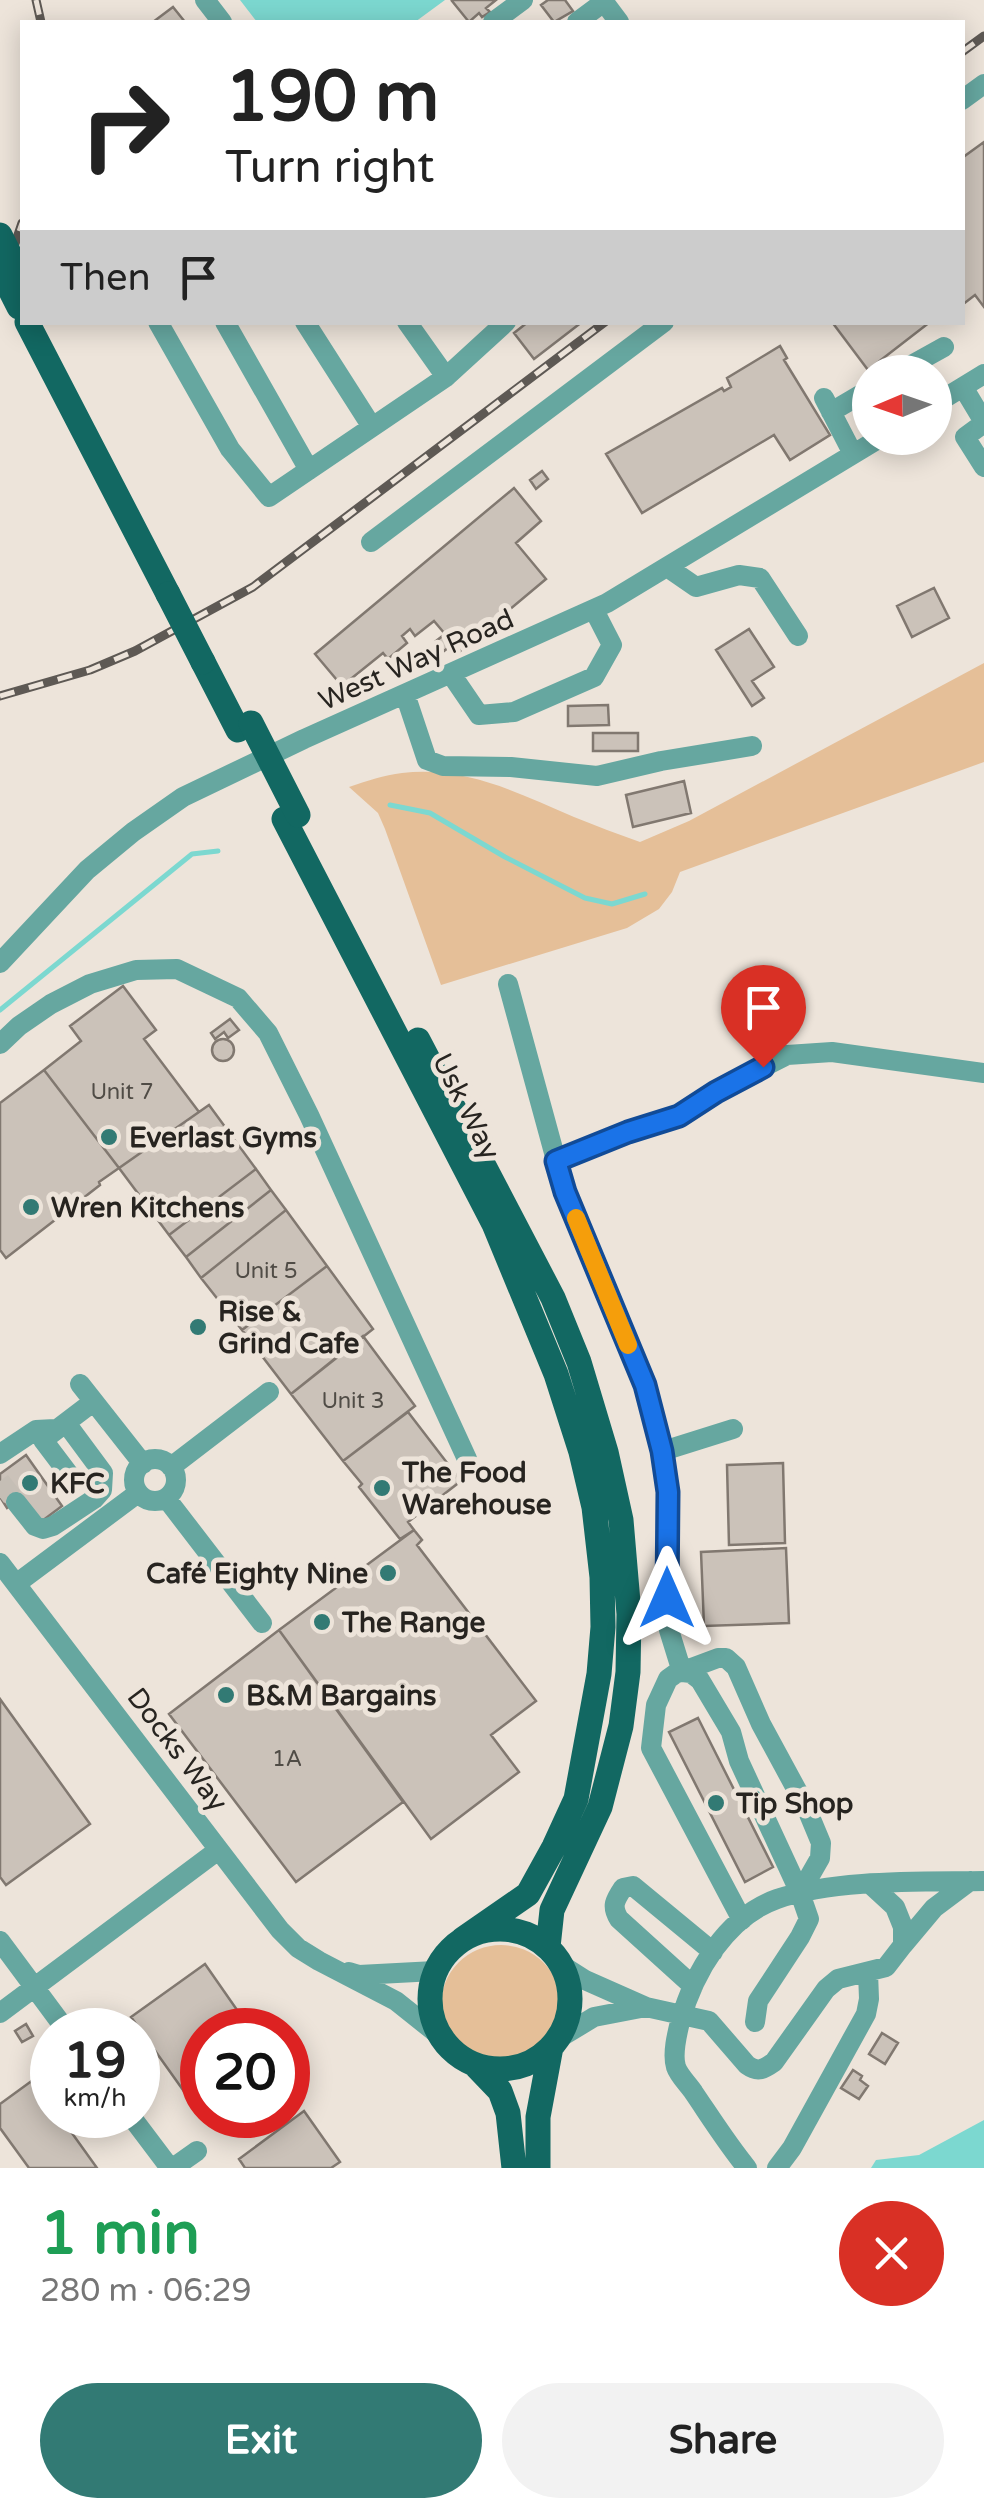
<!DOCTYPE html>
<html lang="en">
<head>
<meta charset="utf-8">
<style>
	:root { --surface:#fff; --page:#f2f2f2; --text:#222; --muted:#767676; --accent:#327a74 }
	body { margin:0; font-family:"Varela Round",sans-serif; background:var(--page); color:var(--text); height:100vh; display:flex; flex-direction:column; font-size:38px; white-space:nowrap }
	* { box-sizing:border-box; margin:0 }
	p { font-size:32px; color:var(--muted) }
	.icon { flex:none; width:55px; height:55px; fill:none; stroke:currentColor; stroke-width:2; stroke-linecap:round; stroke-linejoin:round }
	.map { position:relative; height:2168px; overflow:hidden }
	.details { display:flex; flex-direction:column; background:var(--surface); flex:1 }
	.details>* { flex:none }
	.guide { position:absolute; left:20px; top:20px; width:945px; height:305px; border-radius:0px; box-shadow:0 5px 25px #0003; background:#fff; color:var(--text); overflow:hidden }
	.needle { width:65px; rotate:268deg }
	.fabs { position:absolute; left:852px; top:355px; display:grid; gap:20px }
	.fabs a { display:grid; place-items:center; width:100px; height:100px; border-radius:50%; background:var(--surface); box-shadow:0 5px 25px #0003; font-size:50px }
	.speed { position:absolute; left:30px; top:2008px; display:flex; gap:20px; font-size:50px; font-weight:700; text-align:center }
	.speed>* { display:grid; place-content:center; width:130px; height:130px; border-radius:50%; background:var(--surface); box-shadow:0 5px 25px #0003; line-height:1 }
	.speed small { font-size:25px; font-weight:400 }
	.speed .limit { border:15px solid #d22; background:#fff; color:#111 }
	.pin { position:absolute; display:grid; place-items:center; width:85px; height:85px; color:#fff; margin:-102px -42px; border-radius:50% 50% 50% 0; rotate:-45deg; box-shadow:0 0 10px #0007 }
	.pin .icon { rotate:45deg }
	.me { position:absolute; width:110px; margin:-55px; rotate:0deg; stroke-linejoin:round; filter:drop-shadow(0 0 8px #0008) }
	.turn { display:flex; align-items:center; gap:35px; height:210px; padding:0 40px; font-size:45px }
	.turn .icon { width:130px; height:130px; stroke-width:2.5 }
	.turn b { display:block; font-size:70px; line-height:85px }
	.then { display:flex; align-items:center; height:95px; padding:0 40px; background:#0003; gap:20px; font-size:38px }
	.round { display:grid; place-items:center; flex:none; width:105px; height:105px; border-radius:52px; background:var(--page) }
	.summary { display:flex; align-items:center; justify-content:space-between; height:170px; padding:0 40px }
	h1 { font-size:60px; font-weight:700; line-height:75px; color:#1e9e55 }
	.cta { display:flex; gap:20px; margin-top:auto; padding:20px 40px }
	.cta a { flex:1; height:115px; border-radius:60px; background:var(--accent); color:#fff; font-size:40px; font-weight:700; line-height:115px; text-align:center }
	.cta a+a { background:var(--page); color:var(--text) }
	.map>svg:first-child { display:block }
</style>
</head>
<body>
<div class="map">
<svg width="984" height="2168" viewBox="0 0 984 2168">
	<rect width="100%" height="100%" fill="#ede4da"/>
	<path fill="#e5bf98" d="M984 663V762L680 872 672 892 659 909 627 928 441 985 385 829 378 813 349 787C367 781 384 775 402 773 467 766 517 793 574 817 596 826 618 834 640 842L689 821Z
		M441 2005a60 60 0 1 1 120 0a60 60 0 1 1-120 0Z"/>
	<path fill="#7cd8d0" d="M240 0H445L415 22H257Z
		M984 2120V2168H871L876 2160 919 2155Z"/>
	<g fill="none" stroke-linecap="round" stroke-linejoin="round">
		<path stroke="#7cd8d0" stroke-width="5" d="M390 805 430 813 505 857 585 898 612 904 645 894
			M0 1010 192 854 218 851"/>
	</g>
	<path fill="#cbc2b9" stroke="#817870" stroke-width="2.5" d="M454 0H496L486 8 490 12 482 17 479 13 469 22 452 1Z
		M548 0H565L573 11 554 22 541 5Z
		M173 7 185 22H153Z
		M984 142V307L975 295 962 305V158Z
		M528 322H582L534 359 514 333Z
		M832 322H930L868 370Z
		M780 346 787 358 784 360 830 435 790 460 774 435 642 513 606 454 722 388 724 391 731 387 727 378Z
		M542 471 548 479 536 489 530 480Z
		M514 488 541 521 516 543 546 579 459 652 453 644 444 651 436 641 445 634 434 621 415 636 410 629 402 636 407 643 388 659 383 653 342 686 315 654Z
		M934 588 949 618 912 637 897 606Z
		M749 629 774 667 752 681 764 698 752 706 716 650Z
		M608 705 609 725 568 726V706Z
		M593 733H638V751H593Z
		M684 781 691 813 633 827 626 795Z
		M123 986 156 1030 144 1039 199 1112 119 1168 44 1070 81 1041 70 1026Z
		M230 1019 239 1030 228 1038 224 1032 215 1039 211 1033Z
		M212 1050a11 11 0 1 1 22 0a11 11 0 1 1-22 0Z
		M44 1070 119 1168 99 1182 100 1185 6 1258 0 1250V1103Z
		M209 1105 256 1169 169 1235 119 1168Z
		M256 1169 271 1190 186 1257 169 1235Z
		M271 1190 286 1210 201 1278 186 1257Z
		M286 1210 327 1266 242 1330 201 1278Z
		M327 1266 373 1329 291 1394 242 1330Z
		M363 1336 415 1406 343 1461 291 1394Z
		M408 1412 461 1481 408 1522 414 1530 400 1539 359 1487 362 1484 343 1461Z
		M26 1455 62 1506 38 1524 20 1499 7 1508 0 1497V1474Z
		M783 1463 785 1543 729 1545 727 1465Z
		M414 1530 422 1540 417 1545 536 1701 491 1735 519 1772 431 1839 279 1630Z
		M786 1548 789 1623 704 1626 701 1552Z
		M279 1630 403 1802 296 1882 169 1714Z
		M0 1699 90 1824 6 1885 0 1877Z
		M698 1718 773 1867 745 1882 669 1732Z
		M205 1964 251 2030H202V2115H208L203 2118 131 2017Z
		M26 2024 33 2036 22 2042 15 2031Z
		M882 2033 898 2043 885 2064 869 2054Z
		M853 2070 862 2076 860 2080 868 2086 859 2099 841 2088Z
		M33 2080 52 2106V2115H59L97 2168H29L0 2128V2104Z
		M304 2111 340 2162 331 2168H245L239 2159Z"/>
	<g fill="none" stroke-linecap="round" stroke-linejoin="round">
		<path stroke="#c5beb5" stroke-width="20" stroke-dasharray="20 10" stroke-linecap="butt" d="M0 1481 16 1502"/>
		<path stroke="#66a7a0" stroke-width="20" d="M205 0 222 22
			M493 22 523 0
			M577 22 604 2 619 22
			M962 100 984 84
			M158 322 230 449 269 497 446 377
			M225 322 309 470
			M305 322 372 427
			M407 322 446 377 506 322
			M899 372 944 347
			M963 387 984 422
			M824 398 853 454
			M935 404 984 374
			M831 412 870 389
			M984 423 965 437 984 467
			M371 542 664 322
			M667 567 696 587 739 575 760 578 798 636
			M451 674 479 715 514 712 594 677 612 645 594 610
			M405 694 427 760 443 766 511 767 597 776 661 761 752 746
			M0 963 87 870 133 832 183 797 304 739 607 603 880 438
			M508 984 565 1193 645 1385 663 1451 668 1492 667 1574 669 1630 682 1672 691 1673 700 1680 731 1732 739 1761 800 1893 809 1919 800 1937 758 2001 755 2022
			M0 1044 19 1026 51 1004 90 984 136 970 177 969 238 998 268 1033 309 1115 467 1459
			M556 1161 628 1132 679 1116 715 1092 787 1055 832 1052 984 1073
			M80 1384 143 1464
			M663 1451 733 1429
			M0 1454 36 1430 55 1429
			M134 1480a21 21 0 1 1 42 0a21 21 0 1 1-42 0Z
			M171 1467 269 1392
			M74 1481 43 1440 93 1402
			M166 1498 262 1623
			M16 1502 35 1526 43 1529 53 1526 94 1499 102 1490 103 1473 66 1423
			M0 1563 280 1930 298 1948 319 1961 396 2001 440 2036
			M16 1584 138 1493
			M742 1920 651 1748 656 1705 668 1679 675 1674 718 1658H726L736 1667 761 1724 806 1807 821 1843 820 1858 800 1893
			M0 1941 66 2030
			M903 1945 934 1908 970 1881
			M563 1966 585 1980 646 2007 709 2021 747 2065C758 2073 764 2069 774 2062L826 1989 838 1979 886 1967 903 1945V1927L895 1907 870 1884
			M349 1972 359 1975 435 1971
			M693 1986 619 1919C611 1906 615 1900 623 1888L633 1886 713 1952
			M0 2013 217 1851
			M561 2037 594 2017 646 2007
			M130 2115 170 2168
			M173 2168 197 2151
			M747 2168C728 2145 711 2118 694 2093 689 2085 679 2076 676 2067 672 2054 677 2034 680 2022 694 1972 726 1917 777 1899 836 1879 921 1882 984 1881
			M777 2168 792 2148 866 2014 869 1999 868 1972"/>
		<path stroke="#126862" stroke-width="25" d="M27 322 168 594
			M203 662 238 730
			M284 819 494 1224 556 1374 581 1452 594 1507 602 1577 603 1627 599 1674 576 1799 554 1847 528 1894 463 1939
			M418 1040 553 1298 579 1362 606 1452 621 1520 629 1614 628 1672 621 1726 600 1807 552 1910 548 1947
			M430 1999a70 70 0 1 1 140 0a70 70 0 1 1-140 0Z
			M477 2067 500 2091 508 2113 514 2168
			M538 2168V2117L551 2047"/>
		<g stroke="#5e5954" stroke-width="9">
			<path id="rail" d="M36 0 41 22
				M962 52 984 36
				M0 288 22 223
				M0 696 90 670 135 651 253 587 605 322"/>
		</g>
		<use href="#rail" stroke="#ede4da" stroke-width="5" stroke-dasharray="15" stroke-linecap="butt"/>
		<path stroke="#126862" stroke-width="25" d="M0 235 22 279
			M0 270 19 307
			M168 594 203 662
			M251 723 298 815"/>
	</g>
	<g fill="none" stroke-linecap="round" stroke-linejoin="round">
		<g stroke="#114b97" stroke-width="25">
			<path id="route" d="M667 1598 668 1492 662 1451 645 1385 565 1192 556 1161 628 1132 679 1116 716 1092 763 1067"/>
		</g>
		<use href="#route" stroke="#1a73e8" stroke-width="18"/>
		<path stroke="#f59e0b" stroke-width="18" d="M576 1218 628 1345"/>
	</g>
	<g fill="#327a74" stroke="#ede4da" stroke-width="4">
		<circle cx="109" cy="1137" r="10"/>
		<circle cx="31" cy="1207" r="10"/>
		<circle cx="198" cy="1327" r="10"/>
		<circle cx="30" cy="1483" r="10"/>
		<circle cx="382" cy="1488" r="10"/>
		<circle cx="388" cy="1573" r="10"/>
		<circle cx="322" cy="1622" r="10"/>
		<circle cx="226" cy="1695" r="10"/>
		<circle cx="716" cy="1803" r="10"/>
	</g>
	<g text-anchor="middle" stroke-width="10" stroke-linejoin="round" paint-order="stroke">
		<g font-size="22" fill="#504c46">
			<text x="122" y="1099">Unit 7</text>
			<text x="266" y="1278">Unit 5</text>
			<text x="353" y="1408">Unit 3</text>
			<text x="287" y="1766">1A</text>
		</g>
		<g font-size="28" fill="#272420" stroke="#ede4da">
			<text transform="translate(416 659) rotate(-24)" y="10">West Way Road</text>
			<text transform="translate(467 1106) rotate(63)" y="10">Usk Way</text>
			<text transform="translate(178 1749) rotate(53)" y="10">Docks Way</text>
		</g>
		<g font-size="28" font-weight="bold" fill="#272420" stroke="#ede4da" text-anchor="start">
			<text x="129" y="1147">Everlast Gyms</text>
			<text x="51" y="1217">Wren Kitchens</text>
			<text x="218" y="1321">Rise &amp;<tspan x="218" dy="32">Grind Cafe</tspan></text>
			<text x="402" y="1482">The Food<tspan x="402" dy="32">Warehouse</tspan></text>
			<text x="50" y="1493">KFC</text>
			<text x="368" y="1583" text-anchor="end">Café Eighty Nine</text>
			<text x="342" y="1632">The Range</text>
			<text x="246" y="1705">B&amp;M Bargains</text>
			<text x="736" y="1813">Tip Shop</text>
		</g>
	</g>
</svg>
<div class="fabs">
<a><svg class="needle" viewBox="-14 -14 28 28"><path d="M0-13l5 13h-10z" fill="#e53935"/><path d="M0 13l5-13h-10z" fill="#767676"/></svg></a>
</div>
<div class="speed"><div>19<small>km/h</small></div><div class="limit">20</div></div>
<div class="pin" style="left:763px;top:1067px;background:#d93025"><svg class="icon" aria-label="arrive" viewBox="0 0 24 24"><path d="M6 21V4h12l-3 4 3 4H6"/></svg></div>
<svg class="me" style="left:667px;top:1598px" viewBox="-20 -20 40 40"><path d="M0-17L14 15 0 8-14 15z" fill="#1a73e8" stroke="#fff" stroke-width="4"/></svg>
<div class="guide">
<div class="turn"><svg class="icon" aria-label="right" viewBox="0 0 24 24"><path d="M7 20v-9h11M14 6l5 5-5 5"/></svg><div><b>190 m</b>Turn right</div></div>
<div class="then">Then<svg class="icon" aria-label="arrive" viewBox="0 0 24 24"><path d="M6 21V4h12l-3 4 3 4H6"/></svg></div>
</div>
</div>
<section class="details">
<div class="summary"><div><h1>1 min</h1><p>280 m · 06:29</p></div><a class="round" style="background:#d93025;color:#fff"><svg class="icon" aria-label="close" viewBox="0 0 24 24"><path d="M6 6l12 12M18 6L6 18"/></svg></a></div>
<div class="cta"><a>Exit</a><a>Share</a></div>
</section>
</body>
</html>
